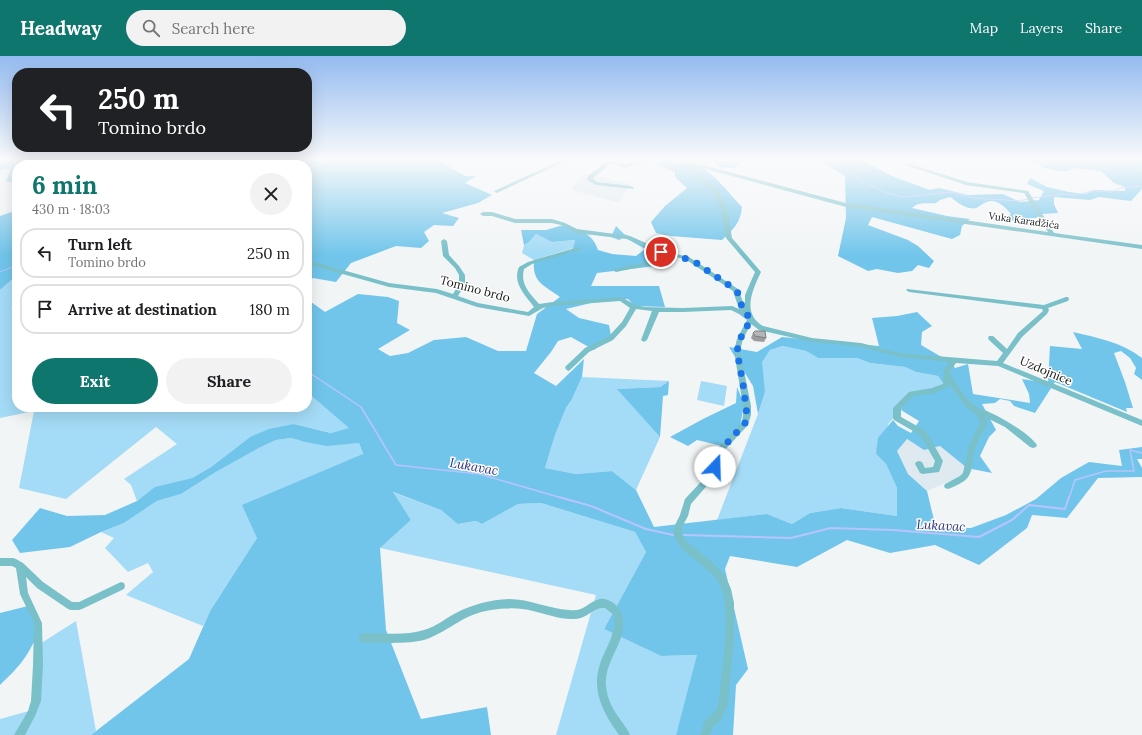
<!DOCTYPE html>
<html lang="en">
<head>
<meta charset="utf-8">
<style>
	:root { --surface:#fff; --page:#f2f2f2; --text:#202124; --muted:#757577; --line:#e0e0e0; --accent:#0f766e }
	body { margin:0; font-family:Lora,serif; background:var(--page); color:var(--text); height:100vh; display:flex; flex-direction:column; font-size:15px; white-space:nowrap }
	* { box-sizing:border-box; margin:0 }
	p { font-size:13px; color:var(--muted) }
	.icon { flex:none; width:22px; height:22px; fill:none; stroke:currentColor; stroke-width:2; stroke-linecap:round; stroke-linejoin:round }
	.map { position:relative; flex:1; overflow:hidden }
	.sheet { position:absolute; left:12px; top:104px; width:300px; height:252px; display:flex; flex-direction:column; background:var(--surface); border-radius:16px; box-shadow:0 4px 16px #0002 }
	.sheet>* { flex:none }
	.hud { position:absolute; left:12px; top:12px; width:300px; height:84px; border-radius:16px; box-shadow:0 4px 16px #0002; background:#202124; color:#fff; overflow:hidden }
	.pin { position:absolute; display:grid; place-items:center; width:34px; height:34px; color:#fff; margin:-17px; border:2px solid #fff; border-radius:50%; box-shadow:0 1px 4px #0007 }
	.me { position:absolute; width:44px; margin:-22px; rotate:21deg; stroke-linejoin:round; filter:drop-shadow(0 0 3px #0008) }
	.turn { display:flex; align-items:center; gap:14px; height:84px; padding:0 20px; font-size:18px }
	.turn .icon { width:52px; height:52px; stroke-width:2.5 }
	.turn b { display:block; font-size:28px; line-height:34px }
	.round { display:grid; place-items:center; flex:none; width:42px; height:42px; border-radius:21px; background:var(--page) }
	.overview { display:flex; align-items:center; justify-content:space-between; height:68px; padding:0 20px }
	h1 { font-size:24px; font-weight:800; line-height:30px; color:var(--accent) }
	.button { display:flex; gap:8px; margin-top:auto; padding:8px 20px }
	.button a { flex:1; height:46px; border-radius:24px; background:var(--accent); color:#fff; font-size:16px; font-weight:800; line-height:46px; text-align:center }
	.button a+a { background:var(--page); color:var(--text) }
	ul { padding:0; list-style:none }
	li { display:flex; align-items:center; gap:12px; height:50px; margin:0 8px 6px; padding:0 12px; border:2px solid var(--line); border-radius:16px }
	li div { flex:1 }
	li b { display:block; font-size:15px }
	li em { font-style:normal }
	header { display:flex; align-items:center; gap:24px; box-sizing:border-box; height:56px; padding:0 20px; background:var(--accent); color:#fff }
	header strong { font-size:19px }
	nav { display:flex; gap:22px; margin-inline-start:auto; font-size:14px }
	.search { width:280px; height:36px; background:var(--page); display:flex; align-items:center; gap:10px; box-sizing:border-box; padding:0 14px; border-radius:22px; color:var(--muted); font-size:15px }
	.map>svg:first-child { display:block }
</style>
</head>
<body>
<header>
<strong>Headway</strong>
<div class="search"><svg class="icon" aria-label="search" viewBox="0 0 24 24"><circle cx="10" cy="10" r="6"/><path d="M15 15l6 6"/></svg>Search here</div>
<nav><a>Map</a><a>Layers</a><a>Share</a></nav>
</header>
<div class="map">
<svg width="1142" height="679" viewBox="0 0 1142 679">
	<rect width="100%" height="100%" fill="#f2f5f6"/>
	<path fill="#dfeaf0" d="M584 117 630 128 619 147 571 134Z
		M907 383 924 394 940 390 967 412 975 414 927 435 908 418 897 395Z"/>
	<path fill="#a4dbf6" d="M536 178 552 186 575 184 573 192 534 204 522 197 524 189 529 186Z
		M17 219V249L10 252 17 251V351H307V336L350 372 332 377 294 368 250 381 211 411 192 422 156 431 137 445 131 429 124 423 177 388 156 371 66 443 19 432 34 355 0 362V234Z
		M783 290 806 295 818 302H857L870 307 905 311 916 316 938 320 946 331 909 336 901 354 889 367 876 398 886 408 897 432V460L841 452 810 457 792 468 767 458 717 464 758 358 765 336 761 306 770 294Z
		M582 321 669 325 660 331 618 333 660 381 636 434 612 415 576 418 545 412 555 379 566 352 572 343Z
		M701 325 727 330 724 350 697 344Z
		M291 382C318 390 332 389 359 387L363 399 312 420 257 482 210 555 203 570 126 539 153 516 148 507 128 516 105 492 114 482 101 476 124 467 157 445 181 438 216 416 259 392 276 384Z
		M392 436 441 454 459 468 476 465 482 468 518 448 541 447 635 476 646 496 604 573 661 600 698 599 676 679H556L596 539 380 492 411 464Z
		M76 565 96 675 91 679H0V663L29 655 35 636V591Z"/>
	<path fill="#71c5eb" d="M0 104H59L54 109H17V127L6 125 11 113H4L0 115Z
		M65 104H438L465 120H476L465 127 492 139 478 147 442 157 459 162 453 170 434 169 424 176 429 185 421 192 396 190 351 207 336 226 313 222 307 228V109H61L60 107Z
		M660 104C673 104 690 107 702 112 717 120 730 139 742 151 741 166 733 174 722 184L671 180 656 177 651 166 665 150 687 132 675 121V116L655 108Z
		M713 104H744L735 112 718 111Z
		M819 104H861L894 121 930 134 939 132 968 139 1003 138 1020 146 1039 144 1044 135 1027 128 1030 122 1047 131 1069 136 1085 138 1095 134 1125 135V131L1114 127 1101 115 1074 112 1068 115H1058L1044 112 1037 107 1025 104H1142V133L1131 145 1099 141 1090 144 1054 141V148L1058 157 1042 158 1036 162 1010 165 1005 162 1011 158C1006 152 996 142 987 146 980 148 978 154 970 152 963 151 956 145 950 141L940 144 936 147C926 148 919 145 912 152L947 160 970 163 962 170 960 179 952 183 872 161 868 169 908 184 918 190 934 205 929 212 918 209 912 215 898 217 877 213 868 215 838 200 846 162 845 120Z
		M17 154V219L0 234V160Z
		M563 169C578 173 593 177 598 194L612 198 636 200 645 193 624 181 619 184 611 181 616 170 624 178 670 197 656 210 597 217 591 230H659L665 251 635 250 628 243 591 247 566 253 579 262 609 269 611 280 594 294 571 281 558 285 551 296 534 317 556 330 584 303 582 321 572 343 566 352 555 379 545 412 576 418 612 415 636 434 654 471 767 458 792 468 810 457 841 452 897 460V432L886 408 876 398 878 382 893 364 898 370 911 377 919 365 901 354 909 336 946 331 938 320 916 316 905 311 870 307 857 302H818L806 295 783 290 770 294 762 306 765 336 758 358 753 330 729 291 757 296 782 281 879 290 872 262 897 260 917 256 932 270 922 276 921 289 952 307 955 312 968 308 973 338 1030 347 1029 338 1022 323 1048 327 1050 290 1082 293 1073 276C1098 282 1121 286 1142 302V324L1134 318 1136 312 1130 302 1121 295 1114 297 1125 326 1133 352H1126L1127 356 1055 326 1035 357 1014 350 1010 345 1000 343 995 347 982 348 996 374 989 381 980 400 992 417 967 412 940 390 924 394 907 383 897 395 908 418 927 435 935 468 950 472H971L1006 459 1036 443 1061 422 1089 406 1122 410 1119 394 1142 391V403H1137L1142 412V421L1098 422 1067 462 1032 459 1027 472 979 509 935 489 890 497 847 484 797 511 730 500 725 513 748 613 736 629 733 679H676L697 599 661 600 604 573 646 496 635 476 541 447 518 448 482 468 476 465 458 468 441 454 393 436 411 464 380 492 386 574 421 663 487 651 491 679H91L189 603 210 555 257 482 242 449 363 398 359 387 327 390 305 386 291 382 276 384 259 392 216 416 181 438 157 445 124 467 101 476 70 491 20 497 12 484 40 452 67 460 105 459 137 445 155 431 192 422 211 411 250 381 269 373 294 368 331 377 349 372 307 336V243L325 256 358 238 388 241 399 245 397 267 410 274 378 293 390 300 408 297 434 284 466 281 498 295H526L537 258 560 241C544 229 532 227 534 204L571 194 573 192 575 184 552 186 536 178 529 186 524 189 521 174H546Z
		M669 325 668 339 663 340 660 381 617 333 660 331Z
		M737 331 744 348 740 371 722 390 697 384 688 390 670 381 703 363 736 347Z
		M28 550 38 576C29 600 18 612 0 629V557Z"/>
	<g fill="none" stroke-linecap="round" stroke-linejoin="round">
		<path stroke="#b7c5fb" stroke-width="1" d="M722 104 733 107 737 104
			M826 104 865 127 887 137 903 141 951 136 975 142 1019 145 1028 143
			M1032 142 1063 138 1076 139 1092 135 1112 136 1120 132 1142 130
			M0 216 17 209"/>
		<path stroke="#b7c5fb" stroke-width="1.5" d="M307 315 361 351 396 409 479 418 562 442
			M1069 442 1075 424 1106 415H1134L1130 394 1142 397"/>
		<path stroke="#b7c5fb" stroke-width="2" d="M559 441 591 450 646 473 673 479
			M684 479 791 482 831 472 893 474 979 481 1012 464 1029 449 1065 453 1069 441"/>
		<path fill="#7ac0c9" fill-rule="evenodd" d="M562 104H568L499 136 497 137 494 135Z
			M645 104H653L625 112 613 108 609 109 593 122V123L597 126 631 130 634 132 633 133 596 129 587 124 588 120 605 107 611 105 625 108Z
			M675 104H682L695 107 846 147 1048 176 1024 137 966 129 905 109V108L907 107 967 126 1028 135 1054 177 1142 189V193L846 151 695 110 694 113 719 136 727 153 732 182 761 216C753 233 741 257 763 270L812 282 861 287 899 297 997 305 1003 297 989 284 988 282 989 280H993L1007 293 1018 277 1043 255 1042 253 909 236 906 234 907 233 1044 249 1066 241H1068L1069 243 1068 245 1048 252 1049 254 1047 258 1022 281 1003 307 1142 364V370L998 310 956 307 950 315V318C958 328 964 342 975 350 979 353 986 354 991 357 1004 363 1030 378 1037 389L1036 391 1033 392 1030 391 1005 371 985 361 988 367C984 374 979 382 976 390 968 415 978 422 948 433L945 432 944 430 945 428 960 420 963 417 969 389 980 367 978 361 966 351 949 328 948 331 933 338 913 340 901 353V361L926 375 943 405 939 416 923 418 920 417 915 408 916 406 919 405 922 406 925 412 933 411 935 405 920 379 894 364 893 362V352L909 336 932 332 943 328 944 314 949 306 899 301 861 291 812 286 759 274 751 268 743 283 740 295 751 350V359L748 369 722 397 717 418 691 448 688 460 682 471V479L686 485 712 506 725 519 731 533 734 547V583L728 649 721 664 713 671 710 679H700C702 675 703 668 705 665 711 658 716 658 718 648 720 638 720 627 722 617 724 593 732 540 715 521L680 491 674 480V471L680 459 685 443 711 415 716 394 742 366 743 359V350L734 295 737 283 747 264 739 258 731 254 683 256H659L647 284 644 286 641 284 652 255 636 253 626 270 613 284 589 296 570 314 568 315 565 312 566 310 585 292 609 280 622 266 630 252 620 245 553 250 543 252 529 260 477 251 436 237 389 231 307 208V204L389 227 437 233 453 238 459 228V219L455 212 443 200 441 185 444 183 447 185 449 199 459 210 465 219V228L458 240 478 247 528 256 534 251C525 239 512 227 519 211L528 206 578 191 581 193 580 194 532 208 524 213C520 229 530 237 539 248L553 246 621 241 636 249 645 251 683 252 732 250 739 253 733 235 685 203 665 199 655 208 616 216 614 215V213L651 205 659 197 627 183 576 177 561 169 552 167H515L492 160H483L480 158 483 156H492L515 163H552L565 167 577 173 630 180 663 195 689 201 738 233 745 251V239L755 216 726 182 721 153 714 137 689 114 688 113 690 109 675 105Z
			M0 502H13L16 503 23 507 43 526 72 546H79L121 526 124 527 125 530 124 533 82 553 79 554H71L68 553 37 532 26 521 28 537 42 567 43 609 41 645 35 660 25 679H14L28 655 31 645 33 609 34 567 20 538 16 512 12 510H0Z
			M509 543C530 543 549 553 569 554 585 556 587 546 600 543 604 542 608 544 612 546 623 553 625 566 622 578 617 596 604 611 606 630 607 644 614 655 622 666 625 670 628 674 630 679H619C600 652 589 630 604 598 610 585 616 574 614 559L605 552C595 550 587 563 575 563 560 564 547 558 533 555 519 551 505 552 491 554 463 558 451 574 427 583 408 589 383 586 363 587L360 585 358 582 360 579 363 577C382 577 406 580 424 574 436 571 446 562 456 557 473 548 490 544 509 543Z"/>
	</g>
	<path fill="#9a9c9d" d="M753 277 766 282 764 286 754 285 751 282Z"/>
	<path fill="#b3b5b7" stroke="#7d7f80" d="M755 275H765L766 282 755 280 753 277Z"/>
	<linearGradient id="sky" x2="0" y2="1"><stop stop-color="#94bbf0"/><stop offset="0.52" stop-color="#f9fafb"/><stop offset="1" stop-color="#f9fafb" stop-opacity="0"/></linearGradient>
	<rect width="1142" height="199" fill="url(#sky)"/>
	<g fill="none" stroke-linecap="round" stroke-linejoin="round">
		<path stroke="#1a73e8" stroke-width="7" stroke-dasharray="0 12.6" d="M661 196 676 199 695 206 733 232 738 237 743 254 751 263 740 283 737 295 743 328 747 359 745 367 719 396 715 411"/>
	</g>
	<g text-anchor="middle" stroke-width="3" stroke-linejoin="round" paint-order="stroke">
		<g font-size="10" fill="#171819" stroke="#fff">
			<text transform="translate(1024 164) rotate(8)" y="4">Vuka Karadžića</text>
		</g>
		<g font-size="12" fill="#171819" stroke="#fff">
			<text transform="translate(475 233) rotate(15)" y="4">Tomino brdo</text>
			<text transform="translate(1046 315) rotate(23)" y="4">Uzdojnice</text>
		</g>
		<g font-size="13" font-style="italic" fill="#2b3481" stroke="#fff">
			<text transform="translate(474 410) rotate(10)" y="5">Lukavac</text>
			<text transform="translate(941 469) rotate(3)" y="5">Lukavac</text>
		</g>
	</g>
</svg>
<div class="pin" style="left:661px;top:196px;background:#d93025"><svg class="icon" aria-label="arrive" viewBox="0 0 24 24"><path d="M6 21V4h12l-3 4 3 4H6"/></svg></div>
<svg class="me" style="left:715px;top:411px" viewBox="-20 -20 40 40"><circle r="19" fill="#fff"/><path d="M0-13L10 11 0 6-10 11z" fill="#1a73e8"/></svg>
<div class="hud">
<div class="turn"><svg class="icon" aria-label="left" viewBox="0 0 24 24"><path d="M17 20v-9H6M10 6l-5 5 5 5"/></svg><div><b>250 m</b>Tomino brdo</div></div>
</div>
<section class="sheet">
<div class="overview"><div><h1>6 min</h1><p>430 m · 18:03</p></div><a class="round"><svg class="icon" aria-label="close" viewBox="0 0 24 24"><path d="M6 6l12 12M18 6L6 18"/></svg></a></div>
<ul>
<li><svg class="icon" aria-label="left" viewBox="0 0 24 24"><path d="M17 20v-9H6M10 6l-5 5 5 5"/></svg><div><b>Turn left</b><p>Tomino brdo</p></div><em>250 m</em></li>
<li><svg class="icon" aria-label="arrive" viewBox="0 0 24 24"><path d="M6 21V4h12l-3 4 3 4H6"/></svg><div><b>Arrive at destination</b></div><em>180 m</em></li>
</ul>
<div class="button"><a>Exit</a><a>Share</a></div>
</section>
</div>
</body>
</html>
